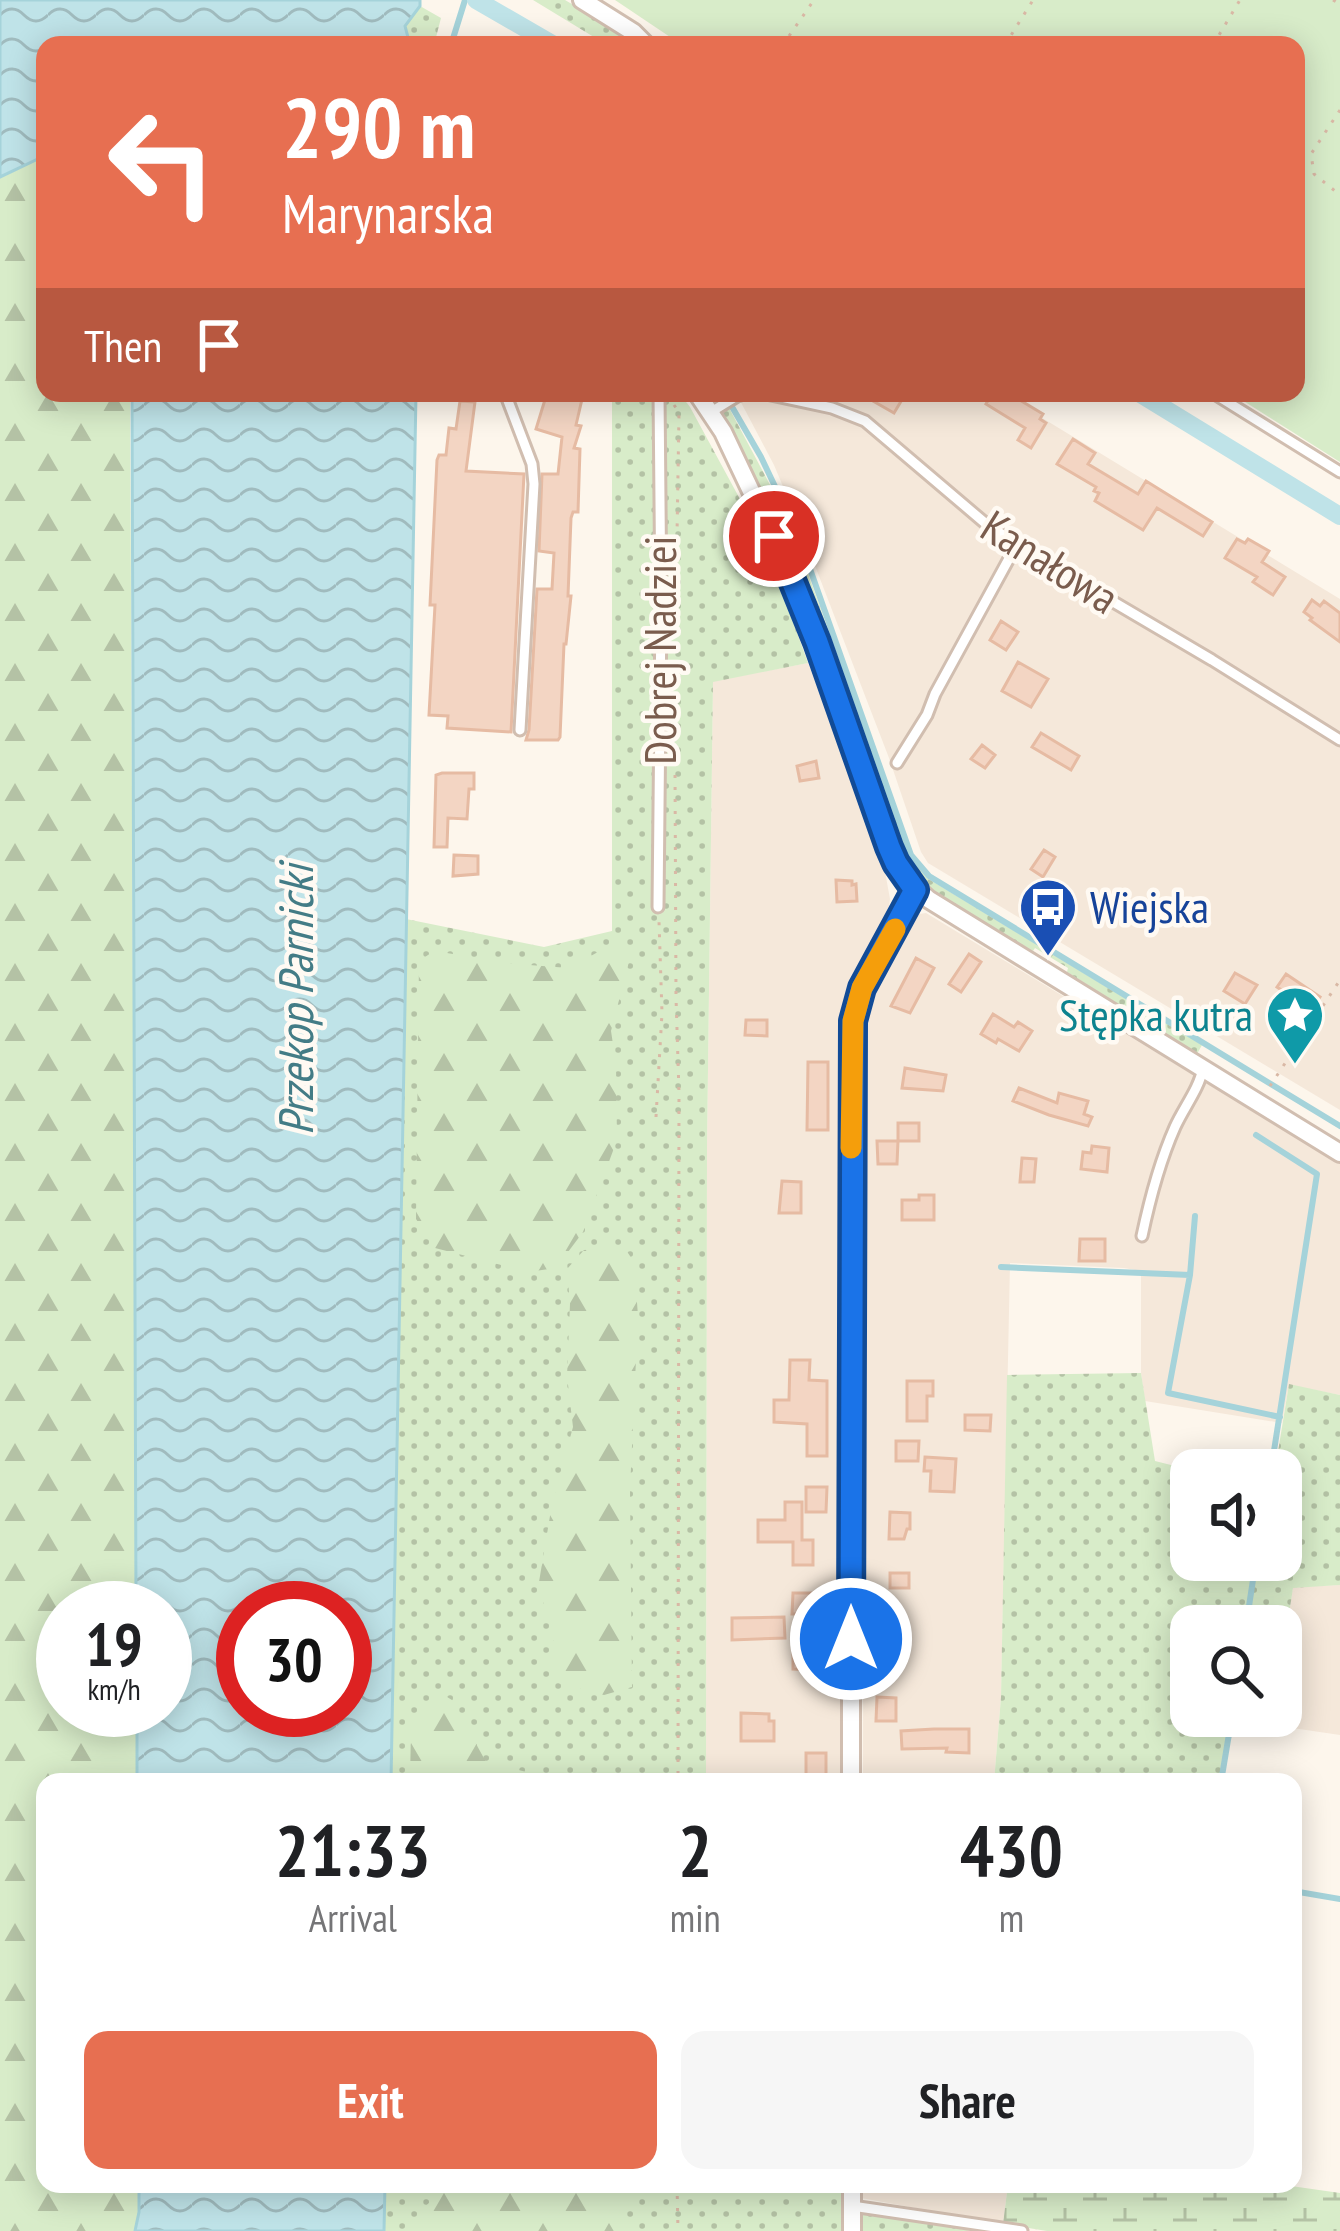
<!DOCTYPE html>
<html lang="en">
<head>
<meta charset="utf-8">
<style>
	:root { --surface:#fff; --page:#f6f6f6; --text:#202124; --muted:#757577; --accent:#e76f51 }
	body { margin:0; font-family:"PT Sans Narrow",sans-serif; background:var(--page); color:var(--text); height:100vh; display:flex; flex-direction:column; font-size:45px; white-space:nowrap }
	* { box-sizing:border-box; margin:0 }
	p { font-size:39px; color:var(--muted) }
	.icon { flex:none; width:66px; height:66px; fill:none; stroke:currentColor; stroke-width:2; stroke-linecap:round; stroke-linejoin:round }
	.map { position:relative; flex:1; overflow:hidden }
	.side { position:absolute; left:36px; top:1773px; width:1266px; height:420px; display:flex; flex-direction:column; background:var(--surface); border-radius:24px; box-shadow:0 6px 30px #0003 }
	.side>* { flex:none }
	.hud { position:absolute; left:36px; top:36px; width:1269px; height:366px; border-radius:24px; box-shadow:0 6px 30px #0003; background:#e76f51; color:#fff; overflow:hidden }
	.controls { position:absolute; left:1170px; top:1449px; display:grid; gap:24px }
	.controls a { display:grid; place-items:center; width:132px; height:132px; border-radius:24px; background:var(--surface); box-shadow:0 6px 30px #0003; font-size:60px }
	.speed { position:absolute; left:36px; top:1581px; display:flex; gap:24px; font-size:60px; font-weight:700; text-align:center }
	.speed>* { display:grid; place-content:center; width:156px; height:156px; border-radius:50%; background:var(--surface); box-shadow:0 6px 30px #0003; line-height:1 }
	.speed small { font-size:30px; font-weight:400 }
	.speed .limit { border:18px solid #d22; background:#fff; color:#111 }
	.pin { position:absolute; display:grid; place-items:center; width:102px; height:102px; color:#fff; margin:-51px; border:6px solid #fff; border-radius:50%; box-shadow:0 3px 12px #0007 }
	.me { position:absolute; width:132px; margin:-66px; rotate:0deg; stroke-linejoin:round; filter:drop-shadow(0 0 9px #0008) }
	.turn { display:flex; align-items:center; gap:42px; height:252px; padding:0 48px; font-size:54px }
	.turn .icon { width:156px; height:156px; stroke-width:2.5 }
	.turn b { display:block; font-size:84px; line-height:102px }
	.then { display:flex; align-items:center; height:114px; padding:0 48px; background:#0003; gap:24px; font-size:45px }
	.eta { display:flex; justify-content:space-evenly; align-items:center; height:204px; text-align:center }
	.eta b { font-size:72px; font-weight:600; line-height:84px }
	.action { display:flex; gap:24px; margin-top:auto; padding:24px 48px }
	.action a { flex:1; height:138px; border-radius:24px; background:var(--accent); color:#fff; font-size:48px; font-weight:600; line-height:138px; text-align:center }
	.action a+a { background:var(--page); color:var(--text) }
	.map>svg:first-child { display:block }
</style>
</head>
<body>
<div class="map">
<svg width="1340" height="2231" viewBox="0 0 1340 2231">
	<defs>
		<pattern id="grass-dots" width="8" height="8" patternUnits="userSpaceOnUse" patternTransform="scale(3)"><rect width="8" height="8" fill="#d8ecc9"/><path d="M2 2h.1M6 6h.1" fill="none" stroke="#b4c2a5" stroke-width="1.8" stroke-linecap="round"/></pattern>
		<pattern id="forest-firs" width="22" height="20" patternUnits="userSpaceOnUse" patternTransform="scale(3)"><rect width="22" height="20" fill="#d8ecc9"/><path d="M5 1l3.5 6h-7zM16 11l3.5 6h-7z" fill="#b4c2a5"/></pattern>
		<pattern id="wetland-marsh" width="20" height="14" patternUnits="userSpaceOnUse" patternTransform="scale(3)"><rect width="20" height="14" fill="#d8ecc9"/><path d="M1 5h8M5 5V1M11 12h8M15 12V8" fill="none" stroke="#b4c2a5"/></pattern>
		<pattern id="water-waves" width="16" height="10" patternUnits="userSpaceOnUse" patternTransform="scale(3)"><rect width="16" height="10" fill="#bfe3e8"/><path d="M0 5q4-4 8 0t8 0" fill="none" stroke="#a0bbbe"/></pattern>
	</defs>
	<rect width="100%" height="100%" fill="#fdf6ec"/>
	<path fill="#f5e8da" d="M736 393H1001L1340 599V1110L928 863 921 852 889 758 802 532 774 465Z
		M808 663 866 812 884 866 890 899 887 919 849 989 845 1017 841 1292 842 1782H706L707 1147 713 681Z
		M926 913 1340 1164V1395L1289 1385 1282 1423 1145 1401 1141 1373V1271L1124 1268 1010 1263 1001 1697 994 1782H863L864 1025 872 990 919 914Z
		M1340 1585V1735L1272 1725 1274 1716H1281V1666L1293 1587Z
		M861 2184H1008L1003 2224 861 2198Z"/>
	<path fill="url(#grass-dots)" d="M533 0H565L614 29 629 45H607Z
		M420 6 441 18 434 45H410L405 26Z
		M612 393H679L690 407 766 547 808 663 713 682 707 1147 706 1782H391L406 919 544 947 612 931Z
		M728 406 777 498 799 549 911 859 927 878 1202 1045 1197 1054 1067 972 1068 968 1035 948 1033 951C988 924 929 900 902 854L801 576 720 410Z
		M1141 1373 1155 1461 1191 1470V1560H1281V1470H1275L1289 1384 1340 1395V1585L1293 1588 1281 1666V1626H1191V1716H1274L1272 1725 1239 1721 1224 1753 1222 1782H994L1001 1697 1007 1375Z
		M385 2184H843L844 2231H384Z
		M869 2214 973 2231H862V2215Z"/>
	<path fill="url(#forest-firs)" d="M39 159 45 163V393H130L136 1608H63V1710H137V1782H45V2184H139V2212L135 2231H0V177Z
		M616 942 631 954 611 1031 616 1064 617 1140 583 1232 556 1268 528 1272 435 1248 416 1219 419 961 434 951 516 964 569 968Z
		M624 1247 634 1262 638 1316 630 1489 632 1687 604 1695 551 1681 554 1632 538 1588 552 1504 573 1427 567 1376 570 1304 567 1269 584 1250Z
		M437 1691 452 1700 486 1762 535 1774 594 1775 599 1782H410L411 1728Z
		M510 2184H629L622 2231H417V2215L440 2192 462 2187Z"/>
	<path fill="url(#wetland-marsh)" d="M1008 2184H1277L1340 2193V2231H1047L1003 2224Z"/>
	<path fill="#d8ecc9" d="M615 0H1340V462L1231 393H1296V45H682Z"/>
	<path fill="url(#water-waves)" stroke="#a5d3da" stroke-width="3" fill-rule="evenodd" d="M0 0H420V6L405 26 410 45H45V163L38 159 0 177Z
		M132 393H416L391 1782H137V1710H165V1608H136ZM243 1608H345V1710H243Z
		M139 2184H385L384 2231H135L139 2212Z"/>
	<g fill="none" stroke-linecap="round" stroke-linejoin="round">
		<path stroke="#a5d3da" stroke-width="6" d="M451 45 465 0
			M724 393 761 457 798 535 911 855 929 876 1340 1126
			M1256 1135 1317 1174 1271 1470
			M1001 1267 1190 1275 1168 1393 1280 1417
			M1190 1275 1195 1216
			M1246 1626 1256 1560
			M1221 1782 1232 1716
			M1293 1891 1340 1899"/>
		<path stroke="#bfe3e8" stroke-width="18" d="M476 0 554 45
			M1139 393 1340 516"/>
	</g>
	<path fill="#f3d5c3" stroke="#e6bba3" stroke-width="3" d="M547 393 583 395 576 425 581 426 574 448 580 449 578 512H573L571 518 568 596H571L566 644H564L560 737 558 740H526L529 730 537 589H552L554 553 539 551 542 474H558L562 437 536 429Z
		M859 393H895L903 398 894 413Z
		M992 393H1008L1043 414 1040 419 1046 423 1031 448 1018 440 1025 428 986 404Z
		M460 401 475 402 466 471 524 474 511 732 447 728 448 716 429 715 435 605H430L437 460 439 455H446L449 428 456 429Z
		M1073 439 1095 453 1088 464 1138 494 1146 481 1212 522 1203 536 1157 508 1143 530 1095 501 1099 493 1094 491 1096 487 1057 464Z
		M1237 539 1245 543 1248 539 1269 551 1262 562 1285 577 1273 595 1253 582 1257 577 1225 558Z
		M1312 600 1320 606 1324 601 1340 613V642L1310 620 1312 618 1304 612Z
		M1001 621 1018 632 1006 650 990 640Z
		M1018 662 1048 679 1031 707 1002 691Z
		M1041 733 1079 756 1071 770 1032 747Z
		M982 745 995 755 985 768 971 759Z
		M816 761 819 778 800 781 797 766Z
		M442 773H474V789H469L467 819 448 818 447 847H434L436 775Z
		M1044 850 1055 857 1043 877 1031 869Z
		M454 855 478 856V874L453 876Z
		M836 880 852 881V885L856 884 857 901 837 902Z
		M969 954 981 962 961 992 949 984Z
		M916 958 934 968 910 1013 891 1006Z
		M1235 973 1257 985 1245 1004 1224 991Z
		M1286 974 1320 997 1311 1010 1277 987Z
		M993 1014 1014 1027 1018 1022 1032 1031 1019 1051 998 1039 996 1043 981 1034Z
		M746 1020H767V1036L745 1035Z
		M808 1062H828V1130H807Z
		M905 1068 946 1075 943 1091 902 1088Z
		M1019 1088 1057 1103 1059 1093 1088 1101 1084 1114 1092 1117 1088 1126 1049 1115 1013 1101Z
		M898 1123H919V1141H898Z
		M877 1141H898L897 1164H878Z
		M1092 1146 1109 1148 1107 1172 1081 1169 1083 1152 1091 1153Z
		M1022 1158 1036 1159 1034 1182H1020Z
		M782 1181 801 1182V1213H779Z
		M919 1195H934V1220H902V1200H919Z
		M1080 1239H1105V1261H1079Z
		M790 1360H810L809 1380 827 1381V1456H807V1424L774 1422V1400H789Z
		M907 1381H933V1396H927V1421H907Z
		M965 1415H991L990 1431 965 1430Z
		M896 1441H919L918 1461H896Z
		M925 1457 956 1459 954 1492 930 1491 931 1471H924Z
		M806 1487H827L826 1512H806Z
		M785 1502H802V1540H813V1565H793V1542H758V1520H785Z
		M890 1512 910 1513V1529H907L904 1539H889Z
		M890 1573H909V1588H890Z
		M793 1593H813V1609H808V1614H792Z
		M784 1617 785 1638 732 1640V1618Z
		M793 1647H813V1670L793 1669Z
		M877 1697 896 1698V1721H876Z
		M741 1713 769 1714V1721H774V1741H741Z
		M934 1729H969V1753L946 1752 947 1748 902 1749 901 1731Z
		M806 1753H826V1776L806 1777Z"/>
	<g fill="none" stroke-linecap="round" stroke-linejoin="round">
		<g stroke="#d1beb0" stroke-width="15">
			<path id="lane" d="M505 393 532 464 534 484 520 730
				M762 393 832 408 865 421 985 523 1032 554 1212 660 1340 740
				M1213 393 1340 472
				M711 412 737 396 747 393
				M897 763 927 715 935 694 1017 544
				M658 907 661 609 659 393
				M1142 1236C1150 1198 1159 1163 1175 1127 1184 1107 1199 1089 1203 1068
				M852 2206 1022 2231"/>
		</g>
		<g stroke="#d1beb0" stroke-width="22">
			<path id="street" d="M582 0 633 32 646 45
				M697 393 723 432 789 571 889 847 905 878 928 899 1340 1153
				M851 1782V1039C856 984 891 938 915 889
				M852 2231V2184"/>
		</g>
		<path stroke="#d9b8a5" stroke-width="3" stroke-dasharray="3 9" stroke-linecap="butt" d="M1333 0 1340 4
			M789 36 814 0
			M1005 45 1033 0
			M1213 45 1240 0
			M1340 110 1311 154 1314 174 1340 195
			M674 405 679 412 676 598
			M675 763 676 997 679 1093 678 1782
			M1270 1086 1340 980
			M656 1117 662 1013 659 921
			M677 2184 678 2231"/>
		<use href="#lane" stroke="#fff" stroke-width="9"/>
		<use href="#street" stroke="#fff" stroke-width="16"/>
	</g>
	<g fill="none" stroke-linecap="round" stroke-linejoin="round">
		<g stroke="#114b97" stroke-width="30">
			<path id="route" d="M774 536 817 642 889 847 896 863 915 890 862 988 853 1021 851 1639"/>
		</g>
		<use href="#route" stroke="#1a73e8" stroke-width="21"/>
		<path stroke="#f59e0b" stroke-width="21" d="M851 1148 853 1021 862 988 895 929"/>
	</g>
	<defs>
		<g id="bus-pin" transform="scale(3)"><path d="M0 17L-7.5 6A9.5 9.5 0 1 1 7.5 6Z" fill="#1a4fb4" stroke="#fffaf3"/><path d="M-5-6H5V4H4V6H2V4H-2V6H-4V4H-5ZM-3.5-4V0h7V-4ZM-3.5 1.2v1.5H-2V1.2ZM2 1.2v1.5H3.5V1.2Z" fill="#fff"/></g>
		<g id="sight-pin" transform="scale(3)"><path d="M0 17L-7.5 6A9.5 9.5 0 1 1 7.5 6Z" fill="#0f9aa8" stroke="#fffaf3"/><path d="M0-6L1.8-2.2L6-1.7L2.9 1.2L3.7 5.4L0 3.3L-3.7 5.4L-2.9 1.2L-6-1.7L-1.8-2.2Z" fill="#fff"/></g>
	</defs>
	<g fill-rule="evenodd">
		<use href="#bus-pin" x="1048" y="907"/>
		<use href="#sight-pin" x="1295" y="1015"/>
	</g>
	<g text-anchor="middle" stroke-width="9" stroke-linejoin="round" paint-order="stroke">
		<g font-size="45" fill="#7a5c4d" stroke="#fffaf3">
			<text transform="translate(1050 562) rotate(32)" y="16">Kanałowa</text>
			<text transform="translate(660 650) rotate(-90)" y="16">Dobrej Nadziei</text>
		</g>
		<g font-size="45" fill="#164399" stroke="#fffaf3" text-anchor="start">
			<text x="1090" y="923">Wiejska</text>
		</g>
		<g font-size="45" fill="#0d838f" stroke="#fffaf3" text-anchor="end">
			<text x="1253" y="1031">Stępka kutra</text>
		</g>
		<g font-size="48" font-style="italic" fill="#437c86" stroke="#fffaf3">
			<text transform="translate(296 1000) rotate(-90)" y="17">Przekop Parnicki</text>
		</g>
	</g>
</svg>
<div class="controls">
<a><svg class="icon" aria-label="sound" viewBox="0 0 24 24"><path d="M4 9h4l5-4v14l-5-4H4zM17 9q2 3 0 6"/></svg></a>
<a><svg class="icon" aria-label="search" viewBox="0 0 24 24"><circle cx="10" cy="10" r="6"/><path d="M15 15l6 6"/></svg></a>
</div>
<div class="speed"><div>19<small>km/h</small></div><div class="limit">30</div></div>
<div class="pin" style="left:774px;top:536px;background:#d93025"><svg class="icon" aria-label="arrive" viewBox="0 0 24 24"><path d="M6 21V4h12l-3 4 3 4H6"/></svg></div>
<svg class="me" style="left:851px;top:1639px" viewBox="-20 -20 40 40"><circle r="17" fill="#1a73e8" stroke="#fff" stroke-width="3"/><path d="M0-11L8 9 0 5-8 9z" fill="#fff"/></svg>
<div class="hud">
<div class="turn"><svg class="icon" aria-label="left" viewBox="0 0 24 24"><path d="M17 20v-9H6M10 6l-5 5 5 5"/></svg><div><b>290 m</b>Marynarska</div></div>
<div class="then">Then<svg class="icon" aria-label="arrive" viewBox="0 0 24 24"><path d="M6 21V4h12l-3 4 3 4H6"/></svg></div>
</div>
<section class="side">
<div class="eta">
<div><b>21:33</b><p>Arrival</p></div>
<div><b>2</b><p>min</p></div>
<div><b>430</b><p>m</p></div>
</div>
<div class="action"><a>Exit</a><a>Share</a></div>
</section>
</div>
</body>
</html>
